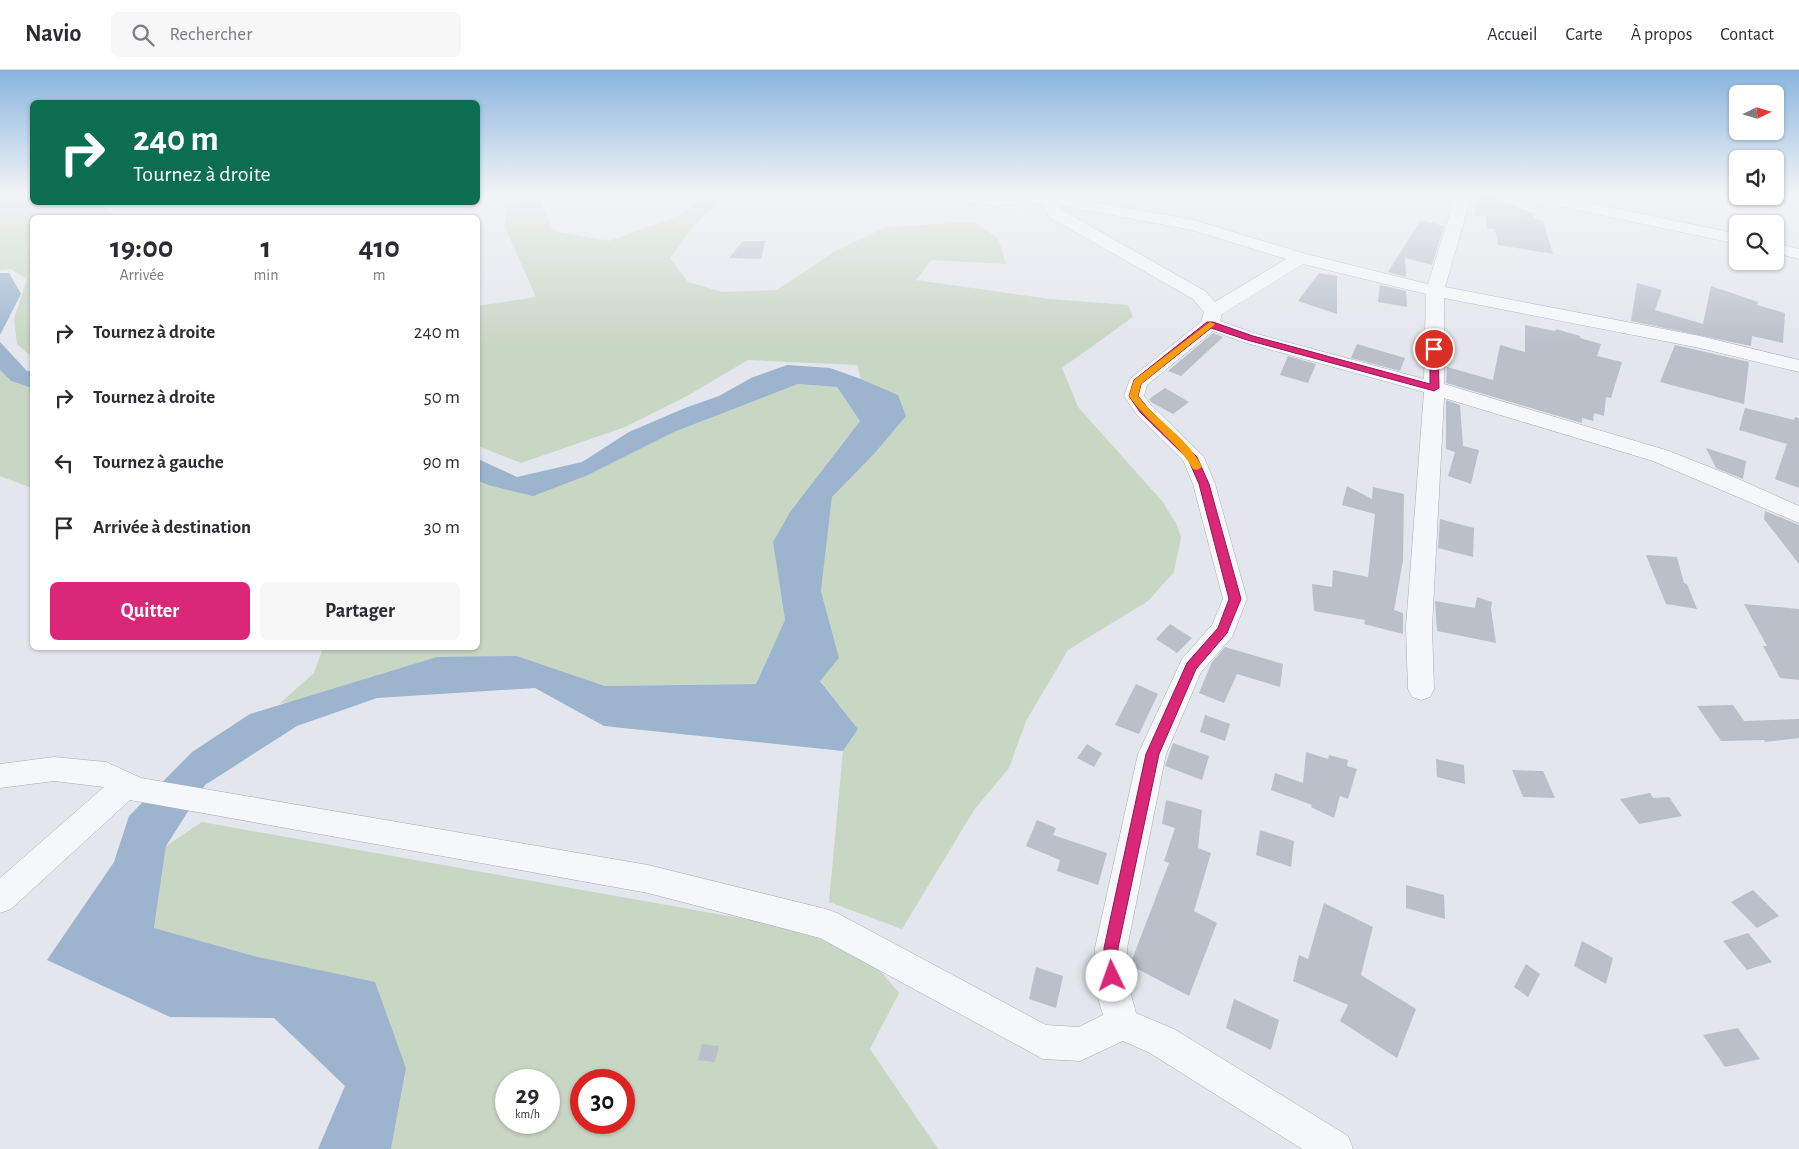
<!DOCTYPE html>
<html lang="fr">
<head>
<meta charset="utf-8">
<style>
	:root { --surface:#fff; --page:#f7f7f7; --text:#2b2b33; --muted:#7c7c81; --line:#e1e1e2; --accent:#db2777 }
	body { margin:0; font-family:"Alegreya Sans",sans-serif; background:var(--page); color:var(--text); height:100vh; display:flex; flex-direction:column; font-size:19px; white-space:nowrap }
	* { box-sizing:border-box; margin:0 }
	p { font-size:16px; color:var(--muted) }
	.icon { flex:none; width:28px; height:28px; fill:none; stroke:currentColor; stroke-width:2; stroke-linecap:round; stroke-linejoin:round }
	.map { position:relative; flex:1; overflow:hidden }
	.panel { position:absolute; left:30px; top:145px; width:450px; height:435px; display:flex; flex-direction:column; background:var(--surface); border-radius:8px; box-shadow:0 1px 4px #0004 }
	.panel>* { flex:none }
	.guide { position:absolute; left:30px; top:30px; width:450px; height:105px; border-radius:8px; box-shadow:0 1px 4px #0004; background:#0b6e4f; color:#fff; overflow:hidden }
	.needle { width:32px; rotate:85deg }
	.controls { position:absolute; left:1729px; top:15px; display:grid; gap:10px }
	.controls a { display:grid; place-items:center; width:55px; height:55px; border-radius:8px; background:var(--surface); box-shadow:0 1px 4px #0004; font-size:25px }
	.speed { position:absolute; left:495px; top:999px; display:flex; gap:10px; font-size:25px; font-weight:700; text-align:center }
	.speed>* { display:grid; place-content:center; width:65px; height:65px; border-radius:50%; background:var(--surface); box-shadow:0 1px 4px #0004; line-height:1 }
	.speed small { font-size:12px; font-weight:400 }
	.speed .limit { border:8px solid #d22; background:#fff; color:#111 }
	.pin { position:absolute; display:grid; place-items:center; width:42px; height:42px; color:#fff; margin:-21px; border:2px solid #fff; border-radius:50%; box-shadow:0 1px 5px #0007 }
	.me { position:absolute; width:55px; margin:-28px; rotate:357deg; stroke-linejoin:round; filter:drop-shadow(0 0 4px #0008) }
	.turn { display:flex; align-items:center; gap:18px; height:105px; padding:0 20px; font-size:22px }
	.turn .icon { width:65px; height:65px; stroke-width:2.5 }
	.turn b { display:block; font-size:35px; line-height:42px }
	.eta { display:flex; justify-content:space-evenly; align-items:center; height:85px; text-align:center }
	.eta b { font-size:30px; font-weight:600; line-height:35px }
	.button { display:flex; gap:10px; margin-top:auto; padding:10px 20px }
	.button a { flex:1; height:58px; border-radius:8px; background:var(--accent); color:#fff; font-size:20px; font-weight:600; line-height:58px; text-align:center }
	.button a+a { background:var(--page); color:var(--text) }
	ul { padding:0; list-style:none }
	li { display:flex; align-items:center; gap:15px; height:65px; padding:0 20px }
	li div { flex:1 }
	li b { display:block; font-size:19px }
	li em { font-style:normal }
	header { display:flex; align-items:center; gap:30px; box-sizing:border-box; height:70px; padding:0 25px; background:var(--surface); border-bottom:1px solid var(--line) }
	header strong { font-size:24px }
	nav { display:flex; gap:28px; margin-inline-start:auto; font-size:18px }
	.search { width:350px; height:45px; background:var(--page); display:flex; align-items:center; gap:12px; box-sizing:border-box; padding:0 18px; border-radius:8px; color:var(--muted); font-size:19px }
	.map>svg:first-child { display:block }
</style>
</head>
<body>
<header>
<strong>Navio</strong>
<div class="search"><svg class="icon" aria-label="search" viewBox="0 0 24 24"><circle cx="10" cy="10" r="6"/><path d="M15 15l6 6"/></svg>Rechercher</div>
<nav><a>Accueil</a><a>Carte</a><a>À propos</a><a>Contact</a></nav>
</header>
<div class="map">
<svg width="1799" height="1079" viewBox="0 0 1799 1079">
	<rect width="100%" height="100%" fill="#e3e6ec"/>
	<path fill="#c8d6c4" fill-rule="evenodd" d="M0 124H32V132L110 133 104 136 116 147 32 148V287L17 274 14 249 27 209 11 199 0 200Z
		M706 124H726L695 154 670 188 688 212 722 222 777 220 834 182 886 157 973 152 998 168 1006 194 931 190 916 210 1050 229 1128 235 1133 247 1062 298 1078 337 1162 431 1176 453 1181 467 1174 502 1148 531 1068 580 1026 651 1009 698 974 740 902 859 829 832 843 681 858 659 820 610 839 588 821 521 832 427 874 384 898 325 861 309 857 295 748 290 687 326 625 357 521 393 478 376V236L536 227 505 157V133L540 128 553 161 609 171 680 145Z
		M0 300 11 311 32 318V418L0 406Z
		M798 314 837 317 860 351 790 442 773 472 785 550 756 614 605 616 517 586 279 634 314 603 323 578H478V411L488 415 588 405 674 362Z
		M202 752 762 852 863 881 899 923 870 979 938 1079H391L406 998 258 887 154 858 166 776ZM506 1010H549V1052H506ZM581 1010H624V1052H581Z"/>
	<path fill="#9cb4ce" d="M0 203H9L21 224 0 265Z
		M0 272 27 301H32V318L11 311 0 300Z
		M787 295 830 298 861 309 898 325 906 346 874 384 832 427 821 521 839 588 820 611 858 659 843 681 604 656 535 618 377 628 297 656 205 715 166 776 154 858 258 887 375 912 406 998 391 1079H318L345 1016 274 948 170 947 47 890 114 792 129 746 192 682 250 644 437 587 517 586 605 616 756 614 785 550 773 472 790 442 860 351 837 317 798 314 674 362 588 405 533 426 488 415 478 411V389L517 407 582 392 629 362 685 338 719 326 751 308Z"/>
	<path fill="#babfca" d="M1478 124 1504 126V133L1536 144 1532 148 1543 151 1553 184 1498 175 1495 159 1487 158 1486 147 1474 145Z
		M1421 150 1444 156 1432 195 1405 188 1406 207 1388 202Z
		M743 171H765L761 189 729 188Z
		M1319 203 1337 206V244L1298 231Z
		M1637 213 1662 220 1655 240 1703 254 1711 216 1758 232 1757 235 1785 243 1783 273 1752 266 1751 276 1631 251Z
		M1380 215 1406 221 1407 237 1378 232Z
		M1525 255 1555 261 1556 259 1580 266V268L1601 274 1597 286 1622 292 1611 328 1606 327 1604 346 1594 343 1593 351 1582 348V353L1446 313 1447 297 1493 310 1500 275 1525 282Z
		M1213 263 1223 267 1181 306 1168 301Z
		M1357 274 1405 288 1400 301 1351 288Z
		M1675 275 1749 292 1744 334 1660 312Z
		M1288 286 1316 294 1308 313 1280 305Z
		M1165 318 1189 332 1173 344 1151 332 1149 329Z
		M1446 330 1460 335 1463 376 1479 380 1471 414 1448 406 1455 382 1446 379Z
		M1745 338 1794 350 1795 347 1799 348V418L1775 409 1787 374 1739 360Z
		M1706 378 1746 391 1743 409 1716 398Z
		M1347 416 1372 429 1373 417 1404 424 1403 491 1394 540 1403 543V564L1364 554 1365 550 1314 541 1312 514 1332 517 1333 500 1368 507 1375 444 1342 435Z
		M1765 441 1799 455V494L1764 449Z
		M1440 449 1474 458 1473 487 1438 478Z
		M1646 485 1677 487 1684 513 1687 514 1697 539 1666 534Z
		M1477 527 1492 532 1491 539 1496 573 1437 561 1435 531 1475 538Z
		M1744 534 1799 539V610L1780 608 1763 576H1767Z
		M1170 554 1192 568 1177 583 1156 569Z
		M1225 577 1283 594 1280 617 1237 604 1224 633 1199 623 1212 592Z
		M1136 614 1158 624 1139 664 1115 655Z
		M1733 635 1744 651 1799 649V668L1765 672 1764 670 1721 671 1697 636Z
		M1205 645 1230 654 1225 671 1200 662Z
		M1173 673 1209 686 1202 710 1165 696Z
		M1087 674 1102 683 1094 697 1077 688Z
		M1306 682 1328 689 1329 685 1348 690 1347 696 1357 699 1348 729 1340 726 1334 748 1311 737 1312 735 1271 720 1275 703 1303 713Z
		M1436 689 1464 695 1465 714 1437 707Z
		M1512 700 1543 701 1555 728 1523 727Z
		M1650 723 1653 728 1669 727 1682 746 1639 754 1620 729Z
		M1166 730 1202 740 1198 778 1211 783 1194 841 1217 853 1189 926 1130 895 1169 793 1164 791 1175 758 1162 754Z
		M1037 750 1056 758 1053 765 1107 783 1098 815 1057 801 1060 790 1026 776Z
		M1260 760 1294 771 1291 797 1256 785Z
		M1406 815 1444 825 1445 849 1406 838Z
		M1753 820 1779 846 1757 858 1731 832Z
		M1324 833 1373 857 1361 905 1416 939 1397 988 1340 951 1348 935 1293 911 1299 885 1308 889Z
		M1748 863 1772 892 1747 900 1723 871Z
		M1582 871 1613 888 1606 914 1574 896Z
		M1526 894 1540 904 1528 927 1514 917Z
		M1036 897 1063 906 1056 938 1029 929Z
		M1234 929 1279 950 1271 980 1226 958Z
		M1738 958 1760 989 1725 997 1703 965Z
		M702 974 719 976 715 992 698 990Z"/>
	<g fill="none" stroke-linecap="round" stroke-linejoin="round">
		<g stroke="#a7adb7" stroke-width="1">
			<path id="street" d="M937 124H980L994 126 1052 124 1194 150 1306 184 1428 214 1456 124H1472L1445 217 1700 266 1799 290V302L1700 278 1444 228V314L1669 381 1727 404 1799 436V453L1653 391 1444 328 1432 557 1434 619 1430 627 1421 630 1412 627 1408 619 1406 557 1424 322 1243 272 1213 261 1147 315 1144 326 1151 335 1204 387 1215 414 1247 529 1232 567 1201 602 1166 684 1127 878 1130 921 1136 943 1174 959 1348 1066 1353 1079H1302L1150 983 1123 971 1080 991 1043 989 820 868 648 823 130 730 11 839 0 843V808L104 717 54 711 0 718V694L54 687 106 692 141 708 648 795 826 839 837 843 1046 955 1079 957 1103 945 1096 921 1095 878 1138 684 1182 589 1212 555 1223 529 1193 414 1183 390 1137 345 1124 326 1130 309 1201 252 1204 242 1193 229 1049 147 1042 133 994 136 945 129 939 127ZM1059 135 1192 160 1286 189 1215 232 1205 221 1062 140ZM1303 194 1426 224 1424 309 1257 264 1220 251 1222 244Z
				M1517 124H1548L1738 164V174L1525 129 1519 127Z
				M1775 173 1799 179V189L1775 183Z"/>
		</g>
		<use href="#street" fill="#f6f7fa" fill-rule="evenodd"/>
	</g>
	<linearGradient id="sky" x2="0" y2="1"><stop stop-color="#89b4de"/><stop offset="0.45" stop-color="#f2f4f6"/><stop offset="1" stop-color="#f2f4f6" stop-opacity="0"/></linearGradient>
	<rect width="1799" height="275" fill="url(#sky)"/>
	<path fill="#db2777" stroke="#8e194d" d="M1207 252H1213L1253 266 1430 314V279L1431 277H1438L1439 318 1434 321 1431 320 1247 270 1211 258 1141 314 1138 326 1147 337 1197 387 1209 414 1241 529 1227 563 1196 599 1159 684 1118 878 1120 906 1118 912 1112 914 1107 912 1105 906 1104 878 1146 684 1187 593 1218 558 1229 529 1199 414 1188 389 1140 342 1129 326 1134 310Z"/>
	<path fill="#f59e0b" d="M1210 252 1215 254 1213 256 1141 314 1138 326C1157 351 1189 369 1202 397L1197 400 1193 399C1177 371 1148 353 1129 326L1134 310Z"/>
</svg>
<div class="controls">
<a><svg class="needle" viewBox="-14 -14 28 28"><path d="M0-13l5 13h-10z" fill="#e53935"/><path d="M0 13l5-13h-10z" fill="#7c7c81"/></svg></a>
<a><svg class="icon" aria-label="sound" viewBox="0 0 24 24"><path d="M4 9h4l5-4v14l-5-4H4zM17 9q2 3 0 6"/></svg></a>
<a><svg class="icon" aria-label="search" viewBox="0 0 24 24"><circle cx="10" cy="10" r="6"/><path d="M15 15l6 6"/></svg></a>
</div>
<div class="speed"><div>29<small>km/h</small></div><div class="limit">30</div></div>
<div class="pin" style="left:1434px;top:279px;background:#d93025"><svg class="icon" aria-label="arrive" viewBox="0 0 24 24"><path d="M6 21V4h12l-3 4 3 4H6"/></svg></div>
<svg class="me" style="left:1112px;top:906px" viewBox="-20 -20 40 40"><circle r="19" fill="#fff"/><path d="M0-13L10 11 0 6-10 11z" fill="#db2777"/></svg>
<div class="guide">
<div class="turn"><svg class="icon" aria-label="right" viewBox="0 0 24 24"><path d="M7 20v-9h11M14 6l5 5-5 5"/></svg><div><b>240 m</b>Tournez à droite</div></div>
</div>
<section class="panel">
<div class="eta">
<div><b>19:00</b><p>Arrivée</p></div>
<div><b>1</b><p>min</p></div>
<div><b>410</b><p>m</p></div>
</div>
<ul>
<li><svg class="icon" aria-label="right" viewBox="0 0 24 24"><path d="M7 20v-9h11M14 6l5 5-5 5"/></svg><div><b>Tournez à droite</b></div><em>240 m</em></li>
<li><svg class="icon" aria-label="right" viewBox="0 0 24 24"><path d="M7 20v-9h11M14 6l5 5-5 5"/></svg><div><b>Tournez à droite</b></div><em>50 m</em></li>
<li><svg class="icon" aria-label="left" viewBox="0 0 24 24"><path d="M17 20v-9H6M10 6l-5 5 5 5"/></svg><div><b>Tournez à gauche</b></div><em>90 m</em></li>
<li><svg class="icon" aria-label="arrive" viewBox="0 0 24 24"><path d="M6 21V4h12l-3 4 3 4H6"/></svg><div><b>Arrivée à destination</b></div><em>30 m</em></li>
</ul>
<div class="button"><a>Quitter</a><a>Partager</a></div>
</section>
</div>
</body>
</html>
